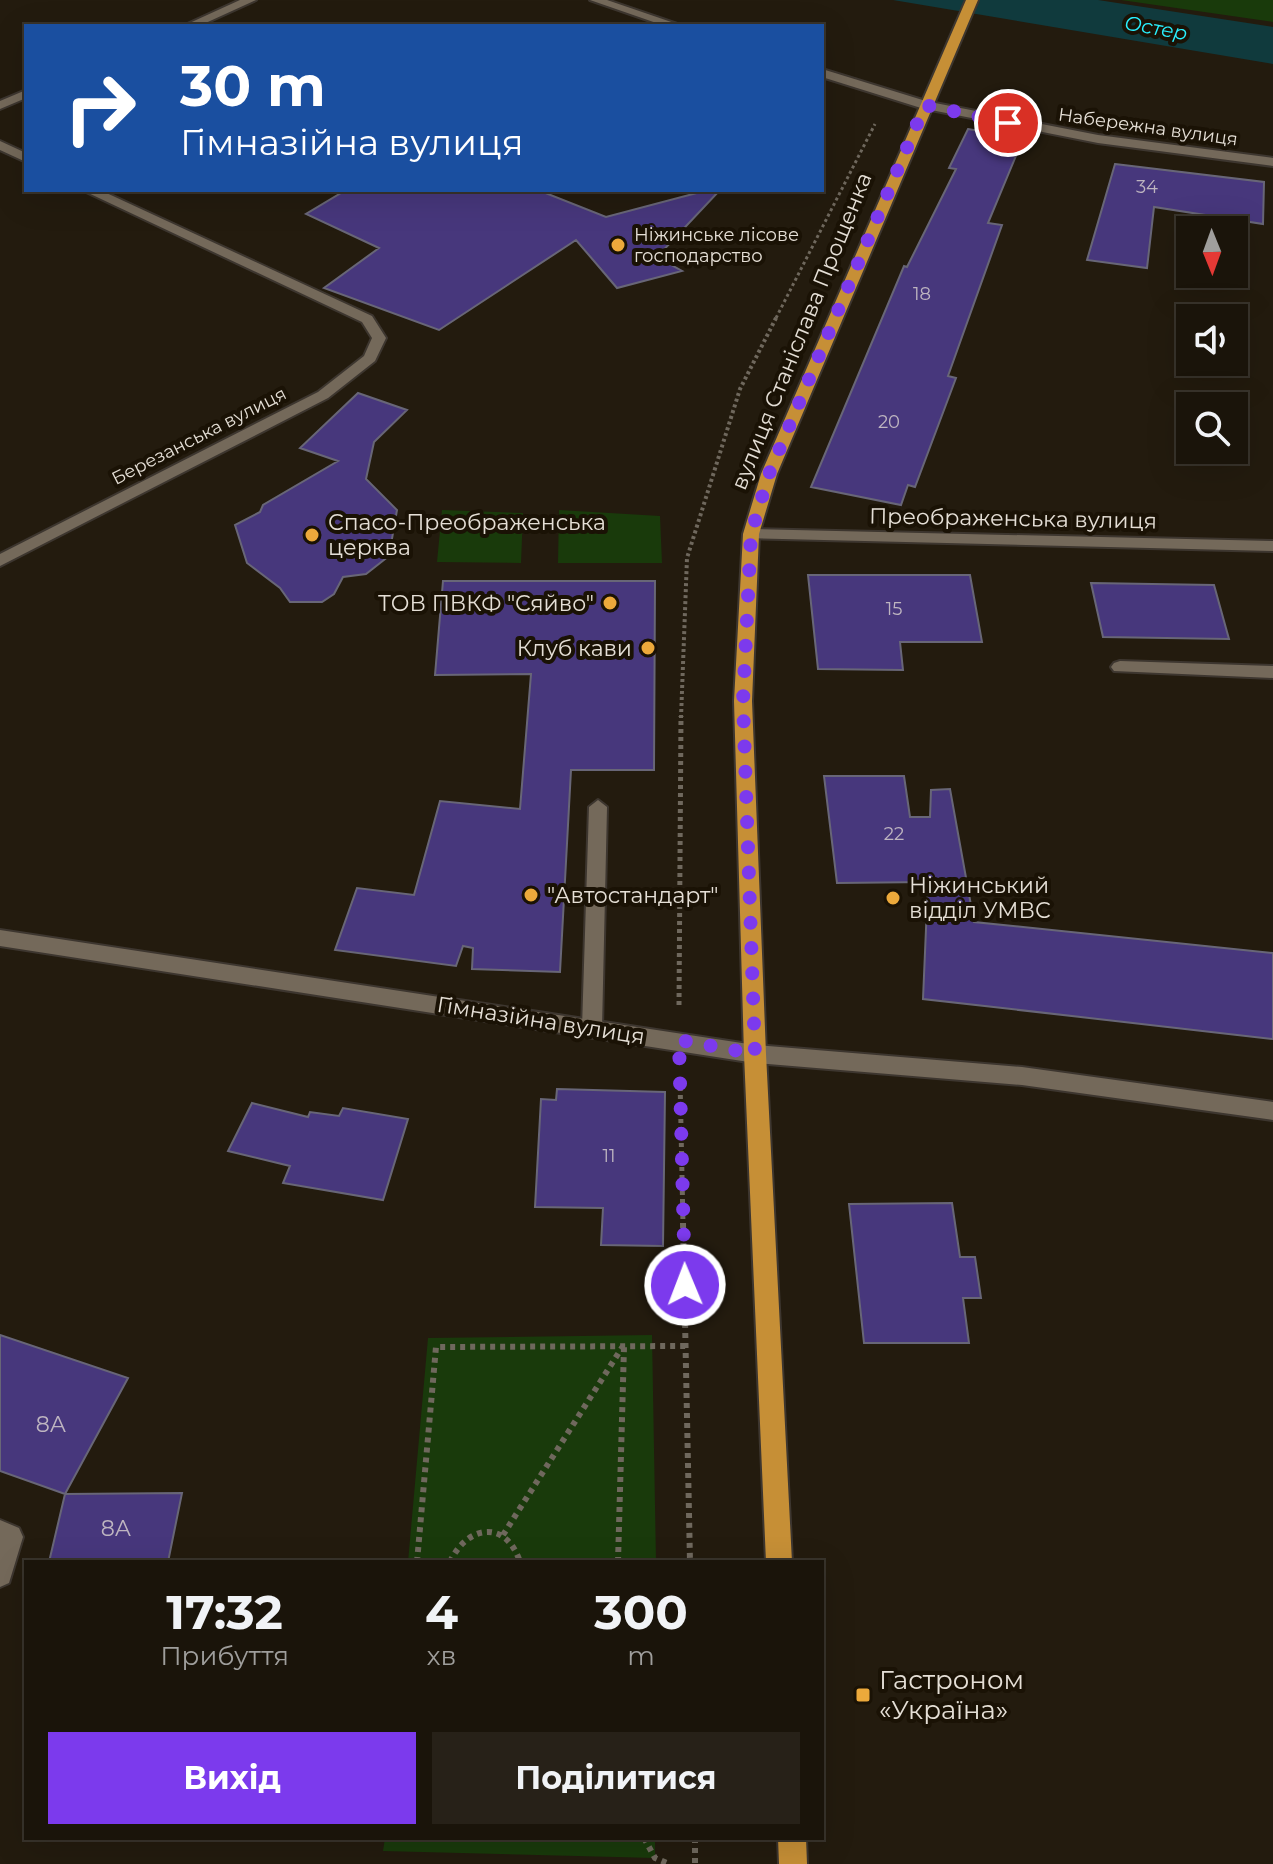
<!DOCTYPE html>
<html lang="uk">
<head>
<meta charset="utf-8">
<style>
	:root { --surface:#1a140a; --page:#272118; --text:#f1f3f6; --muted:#9f9e9c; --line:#38332b; --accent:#7c3aed }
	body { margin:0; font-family:Montserrat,sans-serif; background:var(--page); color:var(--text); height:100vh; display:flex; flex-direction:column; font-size:30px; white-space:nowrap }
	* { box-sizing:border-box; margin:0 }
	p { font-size:26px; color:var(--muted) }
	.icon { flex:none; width:44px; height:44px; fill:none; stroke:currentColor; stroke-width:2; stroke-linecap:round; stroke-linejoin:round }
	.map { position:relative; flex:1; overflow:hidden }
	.details { position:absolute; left:24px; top:1560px; width:800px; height:280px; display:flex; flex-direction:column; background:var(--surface); border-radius:0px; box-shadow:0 8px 32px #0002,0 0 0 2px var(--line) }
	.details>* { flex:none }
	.hud { position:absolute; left:24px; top:24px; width:800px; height:168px; border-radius:0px; box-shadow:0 8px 32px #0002,0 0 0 2px var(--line); background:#1a4fa0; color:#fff; overflow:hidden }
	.needle { width:52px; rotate:179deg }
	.fabs { position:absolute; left:1176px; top:216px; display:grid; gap:16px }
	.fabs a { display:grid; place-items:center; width:72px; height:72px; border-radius:0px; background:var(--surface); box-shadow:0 8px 32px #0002,0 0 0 2px var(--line); font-size:40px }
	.pin { position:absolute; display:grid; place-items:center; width:68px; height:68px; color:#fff; margin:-34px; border:4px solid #fff; border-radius:50%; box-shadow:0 2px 8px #0007 }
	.me { position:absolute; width:88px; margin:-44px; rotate:359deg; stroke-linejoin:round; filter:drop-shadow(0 0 6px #0008) }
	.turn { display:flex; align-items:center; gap:28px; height:168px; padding:0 24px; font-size:36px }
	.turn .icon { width:104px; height:104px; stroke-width:2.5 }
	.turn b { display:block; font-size:56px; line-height:68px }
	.eta { display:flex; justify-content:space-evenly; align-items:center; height:136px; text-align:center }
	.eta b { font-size:48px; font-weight:700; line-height:56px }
	.primary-button { display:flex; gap:16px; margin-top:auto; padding:16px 24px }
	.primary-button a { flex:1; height:92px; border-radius:0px; background:var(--accent); color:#fff; font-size:32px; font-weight:700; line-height:92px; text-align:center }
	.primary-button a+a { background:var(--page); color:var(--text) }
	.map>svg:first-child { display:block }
</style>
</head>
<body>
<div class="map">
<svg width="1273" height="1864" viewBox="0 0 1273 1864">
	<rect width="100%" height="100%" fill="#231b0e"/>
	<path fill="#193a0b" d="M1121 0H1273V22Z
		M442 510 523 513 521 563 437 562Z
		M559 510 660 516 662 563H558Z
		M652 1335 656 1562H408L428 1338Z
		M385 1838H655V1858L383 1851Z"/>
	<path fill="#103a3d" d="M893 0H1098L1273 27V64Z"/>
	<path fill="#47377c" stroke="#686677" stroke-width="2" d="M968 129 1023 139 988 223 1002 225 948 376 956 378 915 487 908 485 901 505 811 487 904 266 907 267 956 169 949 168Z
		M1115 164 1264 182 1263 224 1154 207 1147 268 1087 260Z
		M346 190H538L606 217 708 190H720L657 257 682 271 617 288 576 240 439 330 324 288 379 248 306 214Z
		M358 393 407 410 374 442 366 479 397 510 389 556 366 574 343 577 334 594 322 602H290L280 588 247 563 235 525 260 512 263 505 338 461 300 448Z
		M808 575H970L982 642H900L903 670 818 669Z
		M443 581H655L654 770H571L560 972 472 969 473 948 463 946 456 966 335 950 357 888 414 895 440 801 520 809 531 674 435 675Z
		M1091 583 1214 585 1229 639 1103 637Z
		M824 776H904L910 817H930L931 790 950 789 974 922 1273 953V1039L923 999 928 882 837 883Z
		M557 1089 665 1092 663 1246 601 1245 603 1208 535 1207 541 1099 556 1100Z
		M252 1103 308 1117 310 1112 339 1116 343 1108 408 1119 383 1200 283 1183 290 1166 228 1151Z
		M952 1203 960 1257H975L981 1298H963L969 1343H864L849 1204Z
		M0 1335 128 1378 65 1494 0 1471Z
		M182 1493 168 1562H49L65 1494Z"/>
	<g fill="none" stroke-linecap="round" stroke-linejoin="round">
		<g stroke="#3d362f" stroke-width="4">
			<path id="service" d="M1120 661 1273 666V678L1114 671 1111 667 1114 663Z
				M598 800 607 807 602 1028 599 1034 592 1037 585 1034 582 1028 589 807Z
				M0 1520 19 1528 23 1537 9 1583 0 1587Z"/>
		</g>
		<g stroke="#3d362f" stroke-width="4">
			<path id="minor" d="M240 0H256L199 26H183Z
				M26 90V98L0 109V101Z
				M925 101 1098 135 1273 158V166L1098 143 921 108V102Z
				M0 141 26 153V162L0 150Z
				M82 190H100L372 316 386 338 375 361 328 398 0 566V554L318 392 364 356 372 338 362 322Z
				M751 529 1273 541V551L745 538V530Z
				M755 1045 1022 1067 1273 1102V1120L1022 1085 755 1063 748 1060 744 1054 748 1048Z"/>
		</g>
		<g stroke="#3d362f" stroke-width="4">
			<path id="tertiary" d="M590 0H607L683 26H665Z
				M822 69 929 102 931 105 921 108 822 77Z
				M0 930 755 1045 762 1048 766 1054 762 1060 755 1063 0 946Z"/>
		</g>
		<g stroke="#3d362f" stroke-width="4">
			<path id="primary" d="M966 0H978L777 474 759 534 752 701 766 1054 792 1562H766L744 1054 734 701 743 534 761 474Z
				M778 1838H806L807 1864H779Z"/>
		</g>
		<path stroke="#6f685d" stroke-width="3" stroke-dasharray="3 3" stroke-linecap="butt" d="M776 318 875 124"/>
		<path stroke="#6f685d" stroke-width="4" stroke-dasharray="3 3" stroke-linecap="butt" d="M681 718 687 558 740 389 777 316"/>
		<path stroke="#6f685d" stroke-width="5" stroke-dasharray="4 4" stroke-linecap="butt" d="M679 1005 681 716
			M680 1079 683 1225"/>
		<path stroke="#6f685d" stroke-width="6" stroke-dasharray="5 5" stroke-linecap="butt" d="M683 1223 690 1562
			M503 1535 623 1346
			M417 1562 436 1347 686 1346
			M450 1562C467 1525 506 1519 520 1562
			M618 1562 624 1347
			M644 1838 655 1858 669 1864
			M695 1838V1864"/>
		<use href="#service" fill="#74695a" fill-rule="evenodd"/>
		<use href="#minor" fill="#74695a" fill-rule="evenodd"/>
		<use href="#tertiary" fill="#74695a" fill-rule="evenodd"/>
		<use href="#primary" fill="#c68f36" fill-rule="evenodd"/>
	</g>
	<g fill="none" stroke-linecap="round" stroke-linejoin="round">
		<path stroke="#7c3aed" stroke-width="14" stroke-dasharray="0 25.2" d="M685 1285 679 1040 755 1054 743 701 751 534 769 474 925 105 1008 123"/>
	</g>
	<g fill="#eca93b" stroke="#1a1205" stroke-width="3">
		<circle cx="618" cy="245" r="8"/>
		<circle cx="312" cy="535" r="8"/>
		<circle cx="610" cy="603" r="8"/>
		<circle cx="648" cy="648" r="8"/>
		<circle cx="531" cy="895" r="8"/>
		<circle cx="893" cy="898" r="8"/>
		<rect x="855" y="1687" width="16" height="16" rx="4"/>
	</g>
	<g text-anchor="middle" stroke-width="8" stroke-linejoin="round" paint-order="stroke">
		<g font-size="18" fill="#e5dfd6" stroke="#1a1205">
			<text transform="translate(1148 127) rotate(8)" y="6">Набережна вулиця</text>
			<text transform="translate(199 436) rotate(-27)" y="6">Березанська вулиця</text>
		</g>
		<g font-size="18" fill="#beb5c0">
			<text x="1147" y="193">34</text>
			<text x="922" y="300">18</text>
			<text x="889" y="428">20</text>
			<text x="894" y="615">15</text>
			<text x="894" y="840">22</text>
			<text x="609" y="1162">11</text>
		</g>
		<g font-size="18" fill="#e5dfd6" stroke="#1a1205" text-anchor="start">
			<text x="634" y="241">Ніжинське лісове<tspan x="634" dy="21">господарство</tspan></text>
		</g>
		<g font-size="20" font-style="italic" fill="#29f0fe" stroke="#1a1205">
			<text transform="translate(1156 28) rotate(10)" y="7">Остер</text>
		</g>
		<g font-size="22" fill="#e5dfd6" stroke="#1a1205">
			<text transform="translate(801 331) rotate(-68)" y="8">вулиця Станіслава Прощенка</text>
			<text transform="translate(1013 518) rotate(1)" y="8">Преображенська вулиця</text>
			<text transform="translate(541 1020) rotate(9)" y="8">Гімназійна вулиця</text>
		</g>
		<g font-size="22" fill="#e5dfd6" stroke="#1a1205" text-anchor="start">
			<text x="328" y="530">Спасо-Преображенська<tspan x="328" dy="25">церква</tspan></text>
			<text x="594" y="611" text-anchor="end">ТОВ ПВКФ "Сяйво"</text>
			<text x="632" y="656" text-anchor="end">Клуб кави</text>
			<text x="909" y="893">Ніжинський<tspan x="909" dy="25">відділ УМВС</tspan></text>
			<text x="547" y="903">"Автостандарт"</text>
		</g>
		<g font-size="22" fill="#beb5c0">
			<text x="51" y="1432">8А</text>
			<text x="116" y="1536">8А</text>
		</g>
		<g font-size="26" fill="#e5dfd6" stroke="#1a1205" text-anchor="start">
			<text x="879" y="1689">Гастроном<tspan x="879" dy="30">«Україна»</tspan></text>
		</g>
	</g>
</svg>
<div class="fabs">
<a><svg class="needle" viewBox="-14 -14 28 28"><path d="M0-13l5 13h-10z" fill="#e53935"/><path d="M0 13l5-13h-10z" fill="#9f9e9c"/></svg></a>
<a><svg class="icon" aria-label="sound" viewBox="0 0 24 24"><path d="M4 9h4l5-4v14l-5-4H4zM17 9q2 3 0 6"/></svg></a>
<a><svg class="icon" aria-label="search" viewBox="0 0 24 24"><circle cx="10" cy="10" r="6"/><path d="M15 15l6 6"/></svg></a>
</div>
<div class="pin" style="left:1008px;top:123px;background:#d93025"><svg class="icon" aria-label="arrive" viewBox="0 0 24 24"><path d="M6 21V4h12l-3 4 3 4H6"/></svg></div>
<svg class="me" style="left:685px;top:1285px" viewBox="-20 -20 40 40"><circle r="17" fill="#7c3aed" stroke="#fff" stroke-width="3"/><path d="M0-11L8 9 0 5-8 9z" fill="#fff"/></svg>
<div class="hud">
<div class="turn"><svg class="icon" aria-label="right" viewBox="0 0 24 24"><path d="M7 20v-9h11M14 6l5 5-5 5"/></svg><div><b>30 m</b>Гімназійна вулиця</div></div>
</div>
<section class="details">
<div class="eta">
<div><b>17:32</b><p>Прибуття</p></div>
<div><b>4</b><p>хв</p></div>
<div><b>300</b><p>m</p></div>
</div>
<div class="primary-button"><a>Вихід</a><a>Поділитися</a></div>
</section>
</div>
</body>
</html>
